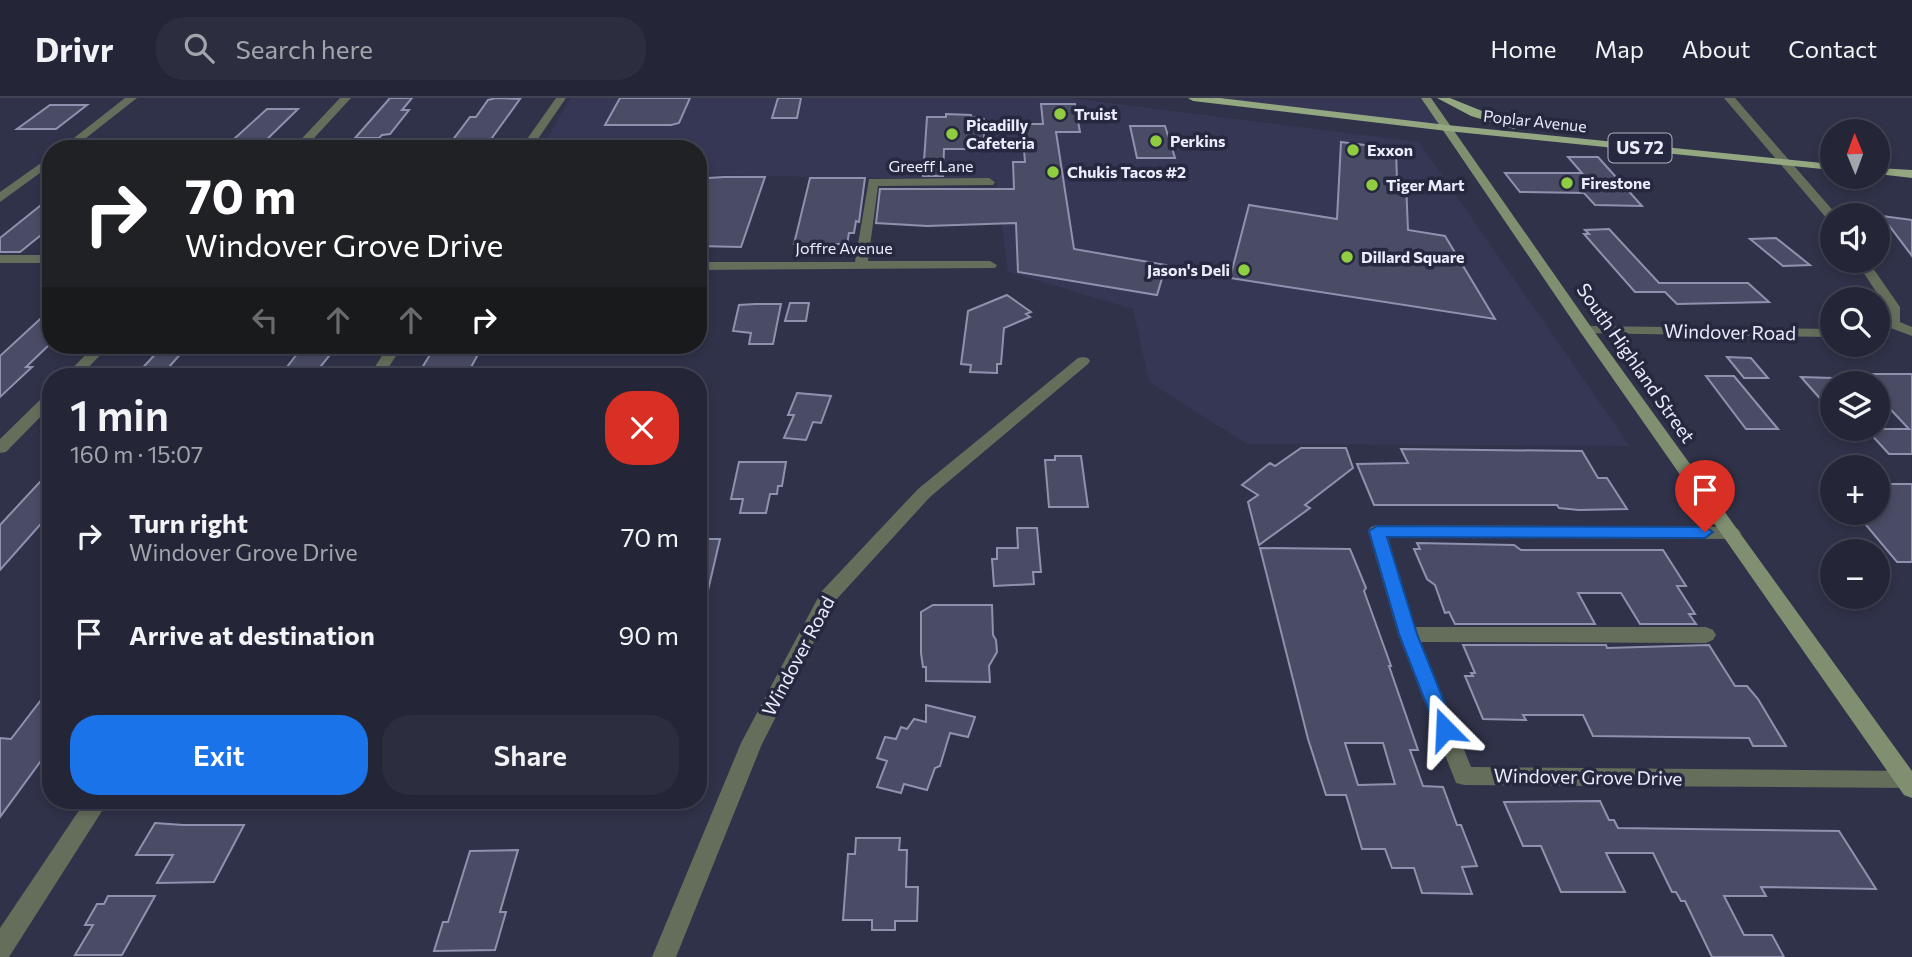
<!DOCTYPE html>
<html lang="en">
<head>
<meta charset="utf-8">
<style>
	:root { --surface:#242637; --page:#2c2e3f; --text:#f1f3f6; --muted:#a3a5ad; --line:#414352; --accent:#1a73e8 }
	body { margin:0; font-family:Commissioner,sans-serif; background:var(--page); color:var(--text); height:100vh; display:flex; flex-direction:column; font-size:26px; white-space:nowrap }
	* { box-sizing:border-box; margin:0 }
	p { font-size:23px; color:var(--muted) }
	.icon { flex:none; width:38px; height:38px; fill:none; stroke:currentColor; stroke-width:2; stroke-linecap:round; stroke-linejoin:round }
	.map { position:relative; flex:1; overflow:hidden }
	.panel { position:absolute; left:42px; top:270px; width:665px; height:441px; display:flex; flex-direction:column; background:var(--surface); border-radius:28px; box-shadow:0 4px 10px #0003,0 0 0 2px var(--line) }
	.panel>* { flex:none }
	.top-card { position:absolute; left:42px; top:42px; width:665px; height:214px; border-radius:28px; box-shadow:0 4px 10px #0003,0 0 0 2px var(--line); background:#202124; color:#fff; overflow:hidden }
	.needle { width:46px; rotate:359deg }
	.tools { position:absolute; left:1820px; top:21px; display:grid; gap:14px }
	.tools a { display:grid; place-items:center; width:70px; height:70px; border-radius:50%; background:var(--surface); box-shadow:0 4px 10px #0003,0 0 0 2px var(--line); font-size:35px }
	.pin { position:absolute; display:grid; place-items:center; width:60px; height:60px; color:#fff; margin:-72px -30px; border-radius:50% 50% 50% 0; rotate:-45deg; box-shadow:0 0 7px #0007 }
	.pin .icon { rotate:45deg }
	.me { position:absolute; width:77px; margin:-38px; rotate:339deg; stroke-linejoin:round; filter:drop-shadow(0 0 5px #0008) }
	.turn { display:flex; align-items:center; gap:24px; height:147px; padding:0 28px; font-size:32px }
	.turn .icon { width:91px; height:91px; stroke-width:2.5 }
	.turn b { display:block; font-size:49px; line-height:60px }
	.lanes { display:flex; align-items:center; height:66px; padding:0 28px; background:#0003; justify-content:center; gap:35px; direction:ltr }
	.lanes .off { opacity:.35 }
	.round { display:grid; place-items:center; flex:none; width:74px; height:74px; border-radius:28px; background:var(--page) }
	.overview { display:flex; align-items:center; justify-content:space-between; height:119px; padding:0 28px }
	h1 { font-size:42px; font-weight:600; line-height:52px }
	.action { display:flex; gap:14px; margin-top:auto; padding:14px 28px }
	.action a { flex:1; height:80px; border-radius:28px; background:var(--accent); color:#fff; font-size:28px; font-weight:600; line-height:80px; text-align:center }
	.action a+a { background:var(--page); color:var(--text) }
	ul { padding:0; list-style:none }
	li { display:flex; align-items:center; gap:21px; height:98px; padding:0 28px }
	li div { flex:1 }
	li b { display:block; font-size:26px }
	li em { font-style:normal }
	header { display:flex; align-items:center; gap:42px; box-sizing:border-box; height:98px; padding:0 35px; background:var(--surface); border-bottom:2px solid var(--line) }
	header strong { font-size:33px }
	nav { display:flex; gap:38px; margin-inline-start:auto; font-size:24px }
	.search { width:490px; height:63px; background:var(--page); display:flex; align-items:center; gap:18px; box-sizing:border-box; padding:0 24px; border-radius:28px; color:var(--muted); font-size:26px }
	.map>svg:first-child { display:block }
</style>
</head>
<body>
<header>
<strong>Drivr</strong>
<div class="search"><svg class="icon" aria-label="search" viewBox="0 0 24 24"><circle cx="10" cy="10" r="6"/><path d="M15 15l6 6"/></svg>Search here</div>
<nav><a>Home</a><a>Map</a><a>About</a><a>Contact</a></nav>
</header>
<div class="map">
<svg width="1912" height="859" viewBox="0 0 1912 859">
	<rect width="100%" height="100%" fill="#303249"/>
	<path fill="#353755" d="M571 0H1070L1419 44 1630 348 1247 346 1149 284 1133 211 1008 174 996 82 698 77V51H541Z
		M1193 0H1426L1447 30Z"/>
	<path fill="#4a4c66" stroke="#8f92ae" stroke-width="2" fill-rule="evenodd" d="M390 0H412L402 12H409L390 36 382 37 379 40H355Z
		M496 0 520 1 484 51H456L461 44 452 43 470 19H476L488 2Z
		M620 0H690L679 25 671 27H605Z
		M778 0H801L797 20H772Z
		M1041 6H1075L1080 34H1056L1074 151 1166 167 1157 197 1018 174 1016 125 927 128 876 125 880 91H1014L1013 64H1025L1022 26H1043Z
		M50 7H87L56 31H17Z
		M267 11H298L257 51H223Z
		M946 16 971 17V19L984 21V51H944L943 78H923L927 19H946Z
		M1130 28H1165L1175 60H1137Z
		M1341 44 1396 51 1397 83 1406 85 1408 132 1445 138 1495 221 1230 180 1249 107 1337 121Z
		M1568 59H1598L1642 108 1595 107 1584 95 1520 94 1505 75H1582Z
		M724 79H765L741 149 698 148V107L708 80Z
		M810 80H865L859 124 856 123 854 135H849L847 146H794Z
		M51 99V129L20 154H0V140Z
		M1882 118 1912 122V158Z
		M1609 131 1659 185H1748L1769 204 1677 206 1665 194H1635L1584 136H1589L1585 132Z
		M1776 140 1810 167 1783 168 1750 141Z
		M1007 197 1031 214 1026 216 1030 219 1004 230 1001 266H997V275L970 274 971 267 961 266 968 213Z
		M790 205H809L806 223H785Z
		M755 206H781L773 246H749L751 235 733 233 739 207Z
		M51 211V245L26 269H32L0 299V258Z
		M304 247H338L313 278H280Z
		M436 247H483L469 273H420Z
		M160 251H185L161 278H135Z
		M1727 259 1751 260 1768 280H1744Z
		M1873 276H1912V356H1889L1866 331H1909L1878 298V285H1866L1861 280H1877Z
		M1706 278H1734L1778 331H1746Z
		M1801 279 1832 280V314Z
		M797 295 831 298 821 325 813 324 806 342 784 340 794 317H788Z
		M1301 350H1346L1353 370 1305 407 1310 410 1259 447 1248 404 1258 397 1242 387 1270 365 1275 368Z
		M1401 351 1582 353 1598 380H1607L1627 411 1579 412 1559 410 1557 407H1374L1357 366 1408 365Z
		M1055 358H1081L1088 409H1049L1045 362H1055Z
		M739 364H786L782 388H778L777 396H770L766 415H740L743 401H731Z
		M51 372V420H46L0 472V427Z
		M1878 386H1912V464H1897L1856 415H1878Z
		M1017 430H1037L1041 474H1033L1034 486 994 488 992 461H997V450H1018Z
		M698 441H720L706 501 698 500Z
		M1417 445 1514 447 1521 452H1663L1686 488H1677L1695 516H1689L1696 526H1640L1621 495H1578L1595 526H1455L1449 514 1445 515 1435 487 1427 481 1414 451H1420Z
		M1260 450 1350 451 1366 490 1364 493 1391 568H1389L1418 652H1410L1423 688 1443 689 1457 727H1461L1477 768 1462 769 1472 796 1422 795 1414 770H1392L1385 751H1362L1346 697H1326L1308 641ZM1345 645H1383L1395 686 1358 687Z
		M933 507H992L993 537 996 542 997 554 989 568 990 584 926 583V569H923L921 555V514Z
		M1463 547H1606L1607 550 1709 547 1735 588H1747L1758 601 1786 648H1753L1749 640 1593 638 1583 617H1523L1526 622 1483 621 1465 578H1473L1471 575H1475Z
		M51 589V649L0 719V640L11 641Z
		M926 607 975 619 968 639 950 635 940 668 935 670 927 692 904 686 901 695 877 689 887 663 877 660 885 639 896 641 901 629 907 631 914 621 926 624Z
		M1600 703 1609 722H1614L1618 730 1839 733 1876 791 1761 789 1766 798H1724L1744 837H1772L1784 859H1712L1685 803H1681L1676 794H1672L1653 755H1606L1625 794H1561L1541 748H1523L1504 704Z
		M155 725 183 727H244L214 784 157 785 173 757H136Z
		M856 740H900L899 752H907L906 789H918L917 823H895V832H872V822H843L848 756H855Z
		M518 752 500 814H506L495 852 434 853 443 824H448L470 753Z
		M108 798H155L122 857H75L93 827H85L97 806H104Z"/>
	<g fill="none" stroke-linecap="round" stroke-linejoin="round">
		<path fill="#646e5b" fill-rule="evenodd" d="M125 0H137L72 51H60Z
			M340 0H351L304 51H292Z
			M556 0H566L531 51H520Z
			M1724 0H1735L1836 116 1832 117V123L1828 122Z
			M51 58V67L0 104V94Z
			M989 80 995 84 993 87 878 88 868 163H990L997 167 995 170 698 172V164H855L869 81Z
			M0 157H51V165H0Z
			M1856 163H1868L1900 209V224L1912 229V238L1888 229 1886 209Z
			M1586 228 1832 231V239L1581 235 1579 232Z
			M95 247H110L80 278H65Z
			M389 247H403L383 278H369Z
			M1083 259 1088 260 1090 263 1088 266 930 399 835 503 762 646 676 859H652L741 645 821 494 918 391 1078 260Z
			M51 294V308L6 354 0 355V341L46 296Z
			M1377 427 1732 429 1738 431 1741 435 1738 439 1732 441 1388 439 1415 529H1706L1713 532 1716 537 1713 542 1706 545 1421 544 1471 669 1907 673 1912 674V690L1464 687 1456 685 1398 536 1368 433 1371 429Z
			M86 702H109L9 859H0V830Z"/>
		<path fill="#7f8f70" fill-rule="evenodd" d="M1421 0H1431L1591 229 1912 673V700L1904 697 1581 235Z"/>
		<path fill="#93a780" fill-rule="evenodd" d="M1188 0H1220L1447 27 1832 66V72L1447 33 1193 3Z
			M1437 0H1450L1519 28 1514 31 1471 18Z
			M1878 70 1912 72V80L1878 76Z"/>
	</g>
	<path fill="#1a73e8" stroke="#114b97" stroke-width="2" d="M1377 428 1705 429 1713 434 1705 440 1387 439 1417 536 1455 631 1452 636 1445 638 1439 636 1436 631 1399 536 1369 433Z"/>
	<g fill="#90cd41" stroke="#26283f" stroke-width="2.5">
		<circle cx="1060" cy="16" r="7"/>
		<circle cx="952" cy="36" r="7"/>
		<circle cx="1156" cy="43" r="7"/>
		<circle cx="1353" cy="52" r="7"/>
		<circle cx="1053" cy="74" r="7"/>
		<circle cx="1567" cy="85" r="7"/>
		<circle cx="1372" cy="87" r="7"/>
		<circle cx="1347" cy="159" r="7"/>
		<circle cx="1244" cy="172" r="7"/>
	</g>
	<g text-anchor="middle" stroke-width="7" stroke-linejoin="round" paint-order="stroke">
		<g font-size="16" font-weight="bold" fill="#eaecfc" stroke="#26283f" text-anchor="start">
			<text x="1074" y="22">Truist</text>
			<text x="966" y="33">Picadilly<tspan x="966" dy="18">Cafeteria</tspan></text>
			<text x="1170" y="49">Perkins</text>
			<text x="1367" y="58">Exxon</text>
			<text x="1067" y="80">Chukis Tacos #2</text>
			<text x="1581" y="91">Firestone</text>
			<text x="1386" y="93">Tiger Mart</text>
			<text x="1361" y="165">Dillard Square</text>
			<text x="1230" y="178" text-anchor="end">Jason's Deli</text>
		</g>
		<g font-size="16" fill="#eaecfc" stroke="#26283f">
			<text transform="translate(1535 23) rotate(6)" y="6">Poplar Avenue</text>
			<text x="931" y="74">Greeff Lane</text>
			<text x="844" y="156">Joffre Avenue</text>
		</g>
		<rect fill="#26283f" stroke="#afb1c3" stroke-width="2" x="1608.5" y="35.5" width="63" height="29" rx="5"/>
		<g font-size="18" font-weight="bold" fill="#eaecfc">
			<text x="1640" y="56">US 72</text>
		</g>
		<g font-size="19" fill="#eaecfc" stroke="#26283f">
			<text transform="translate(1730 234) rotate(1)" y="7">Windover Road</text>
			<text transform="translate(1636 265) rotate(55)" y="7">South Highland Street</text>
			<text transform="translate(798 558) rotate(-62)" y="7">Windover Road</text>
			<text transform="translate(1588 679) rotate(1)" y="7">Windover Grove Drive</text>
		</g>
	</g>
</svg>
<div class="tools">
<a><svg class="needle" viewBox="-14 -14 28 28"><path d="M0-13l5 13h-10z" fill="#e53935"/><path d="M0 13l5-13h-10z" fill="#a3a5ad"/></svg></a>
<a><svg class="icon" aria-label="sound" viewBox="0 0 24 24"><path d="M4 9h4l5-4v14l-5-4H4zM17 9q2 3 0 6"/></svg></a>
<a><svg class="icon" aria-label="search" viewBox="0 0 24 24"><circle cx="10" cy="10" r="6"/><path d="M15 15l6 6"/></svg></a>
<a><svg class="icon" aria-label="layers" viewBox="0 0 24 24"><path d="M12 4l9 5-9 5-9-5zM3 14l9 5 9-5"/></svg></a>
<a>+</a>
<a>−</a>
</div>
<div class="pin" style="left:1705px;top:434px;background:#d93025"><svg class="icon" aria-label="arrive" viewBox="0 0 24 24"><path d="M6 21V4h12l-3 4 3 4H6"/></svg></div>
<svg class="me" style="left:1445px;top:631px" viewBox="-20 -20 40 40"><path d="M0-17L14 15 0 8-14 15z" fill="#1a73e8" stroke="#fff" stroke-width="4"/></svg>
<div class="top-card">
<div class="turn"><svg class="icon" aria-label="right" viewBox="0 0 24 24"><path d="M7 20v-9h11M14 6l5 5-5 5"/></svg><div><b>70 m</b>Windover Grove Drive</div></div>
<div class="lanes"><svg class="icon off" aria-label="left" viewBox="0 0 24 24"><path d="M17 20v-9H6M10 6l-5 5 5 5"/></svg><svg class="icon off" aria-label="ahead" viewBox="0 0 24 24"><path d="M12 20V5M6 11l6-6 6 6"/></svg><svg class="icon off" aria-label="ahead" viewBox="0 0 24 24"><path d="M12 20V5M6 11l6-6 6 6"/></svg><svg class="icon" aria-label="right" viewBox="0 0 24 24"><path d="M7 20v-9h11M14 6l5 5-5 5"/></svg></div>
</div>
<section class="panel">
<div class="overview"><div><h1>1 min</h1><p>160 m · 15:07</p></div><a class="round" style="background:#d93025;color:#fff"><svg class="icon" aria-label="close" viewBox="0 0 24 24"><path d="M6 6l12 12M18 6L6 18"/></svg></a></div>
<ul>
<li><svg class="icon" aria-label="right" viewBox="0 0 24 24"><path d="M7 20v-9h11M14 6l5 5-5 5"/></svg><div><b>Turn right</b><p>Windover Grove Drive</p></div><em>70 m</em></li>
<li><svg class="icon" aria-label="arrive" viewBox="0 0 24 24"><path d="M6 21V4h12l-3 4 3 4H6"/></svg><div><b>Arrive at destination</b></div><em>90 m</em></li>
</ul>
<div class="action"><a>Exit</a><a>Share</a></div>
</section>
</div>
</body>
</html>
